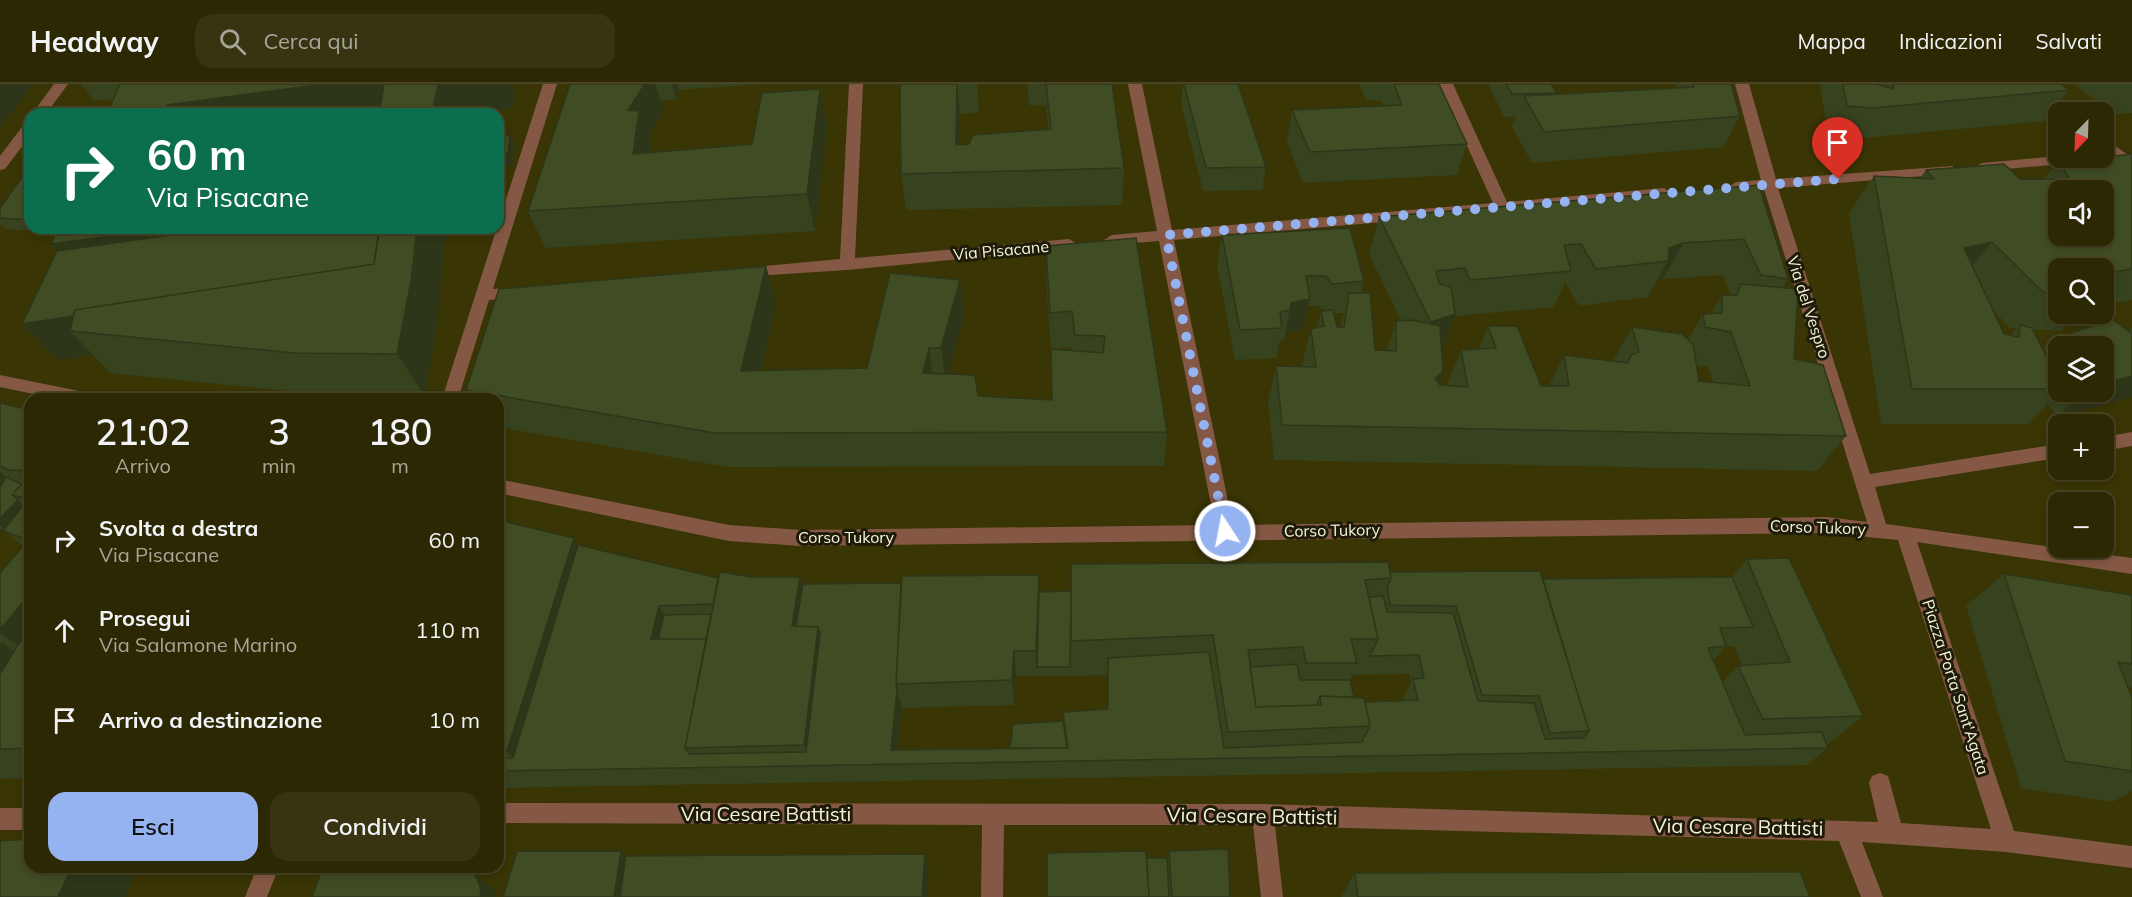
<!DOCTYPE html>
<html lang="it">
<head>
<meta charset="utf-8">
<style>
	:root { --surface:#2c2803; --page:#383412; --text:#f1f3f6; --muted:#a6a69a; --line:#484425; --accent:#95b2f1 }
	body { margin:0; font-family:Mulish,sans-serif; background:var(--page); color:var(--text); height:100vh; display:flex; flex-direction:column; font-size:22px; white-space:nowrap }
	* { box-sizing:border-box; margin:0 }
	p { font-size:20px; color:var(--muted) }
	.icon { flex:none; width:33px; height:33px; fill:none; stroke:currentColor; stroke-width:2; stroke-linecap:round; stroke-linejoin:round }
	.map { position:relative; flex:1; overflow:hidden }
	.panel { position:absolute; left:24px; top:309px; width:480px; height:480px; display:flex; flex-direction:column; background:var(--surface); border-radius:18px; box-shadow:0 3px 9px #0003,0 0 0 2px var(--line) }
	.panel>* { flex:none }
	.banner { position:absolute; left:24px; top:24px; width:480px; height:126px; border-radius:18px; box-shadow:0 3px 9px #0003,0 0 0 2px var(--line); background:#0b6e4f; color:#fff; overflow:hidden }
	.needle { width:39px; rotate:203deg }
	.buttons { position:absolute; left:2048px; top:18px; display:grid; gap:12px }
	.buttons a { display:grid; place-items:center; width:66px; height:66px; border-radius:12px; background:var(--surface); box-shadow:0 3px 9px #0003,0 0 0 2px var(--line); font-size:30px }
	.pin { position:absolute; display:grid; place-items:center; width:51px; height:51px; color:#fff; margin:-62px -26px; border-radius:50% 50% 50% 0; rotate:-45deg; box-shadow:0 0 6px #0007 }
	.pin .icon { rotate:45deg }
	.me { position:absolute; width:66px; margin:-33px; rotate:349deg; stroke-linejoin:round; filter:drop-shadow(0 0 4px #0008) }
	.turn { display:flex; align-items:center; gap:21px; height:126px; padding:0 24px; font-size:27px }
	.turn .icon { width:78px; height:78px; stroke-width:2.5 }
	.turn b { display:block; font-size:42px; line-height:51px }
	.eta { display:flex; justify-content:space-evenly; align-items:center; height:102px; text-align:center }
	.eta b { font-size:36px; font-weight:600; line-height:42px }
	.button { display:flex; gap:12px; margin-top:auto; padding:12px 24px }
	.button a { flex:1; height:69px; border-radius:18px; background:var(--accent); color:#111; font-size:24px; font-weight:600; line-height:69px; text-align:center }
	.button a+a { background:var(--page); color:var(--text) }
	ul { padding:0; list-style:none }
	li { display:flex; align-items:center; gap:18px; height:90px; padding:0 24px }
	li div { flex:1 }
	li b { display:block; font-size:22px }
	li em { font-style:normal }
	header { display:flex; align-items:center; gap:36px; box-sizing:border-box; height:84px; padding:0 30px; background:var(--surface); border-bottom:2px solid var(--line) }
	header strong { font-size:28px }
	nav { display:flex; gap:33px; margin-inline-start:auto; font-size:21px }
	.search { width:420px; height:54px; background:var(--page); display:flex; align-items:center; gap:15px; box-sizing:border-box; padding:0 21px; border-radius:18px; color:var(--muted); font-size:22px }
	.map>svg:first-child { display:block }
</style>
</head>
<body>
<header>
<strong>Headway</strong>
<div class="search"><svg class="icon" aria-label="search" viewBox="0 0 24 24"><circle cx="10" cy="10" r="6"/><path d="M15 15l6 6"/></svg>Cerca qui</div>
<nav><a>Mappa</a><a>Indicazioni</a><a>Salvati</a></nav>
</header>
<div class="map">
<svg width="2132" height="813" viewBox="0 0 2132 813">
	<rect width="100%" height="100%" fill="#3a3504"/>
	<g fill="none" stroke-linecap="round" stroke-linejoin="round">
		<path fill="#855845" fill-rule="evenodd" d="M54 0H68L46 30H32Z
			M543 0H557L493 205 522 203 530 208 522 213 489 216 458 315H442Z
			M849 0H863L855 174 1069 155 1077 160 1074 164 847 186 739 193 736 189 744 184 840 175Z
			M1128 0H1142L1172 146 1493 119 1439 0H1453L1507 118 1664 104 1671 109 1664 114 1174 156 1233 441 1827 433 1867 438 1764 105 1736 108 1729 103 1736 98 1761 96 1735 0H1749L1776 95 1953 82V88L1948 90 1778 104 1870 390 2058 360V374L1875 403 1886 440 2132 474V490L1917 458 2014 747 2132 762V784L2006 768 1862 758 1883 813H1861L1839 757 1275 742 1283 813H1261L1253 741H1004L1003 813H981L982 741 498 739V719L1263 720 1878 738 1869 699 1872 692 1880 689 1888 692 1901 739 1991 745 1898 456 1827 449 800 462 729 457 498 409V395L729 441 800 446 1215 441 1159 157 1112 161 1104 156 1112 151 1157 147Z
			M2027 0H2042L2076 28H2061Z
			M30 38V52L5 85 0 86V72L25 39Z
			M2103 53 2132 74V85L2103 64Z
			M2058 72 2094 74 2087 78 1982 87 1975 83 1982 79Z
			M0 291 89 309 95 311 97 315H58L0 303Z
			M2132 348V362L2103 367V353Z
			M0 724H30V746H0Z
			M257 783H279L267 813H245Z"/>
	</g>
	<path fill="#37421f" fill-rule="evenodd" d="M81 0H514L513 24 471 30H107L113 15 94 17Z
		M570 0H761L678 6 676 15 661 16 664 26 648 53 652 64 651 69 752 60 827 42 815 147 545 164 528 127Z
		M900 0H977L979 28 960 30V61L969 60 1048 45 1046 22 1029 21 1027 0H1112L1124 84 1122 121 906 126 901 90Z
		M1183 0H1238L1266 83 1262 106 1203 107 1181 20Z
		M1359 0H1439L1467 60 1457 91 1303 99 1287 57 1292 26 1383 22 1382 17 1366 16Z
		M1488 0H1551L1556 9 1555 10 1675 4 1677 0H1731L1740 32 1723 63 1532 79 1512 43 1516 32 1504 33Z
		M1820 0H2061L2069 6 2044 37 1852 55 1828 53Z
		M2074 0H2132V29L2114 30Z
		M2132 70V216L2103 221V184H2058V230H2078L2061 247 2033 245 2043 265 2052 256 2129 247 2132 244V313L2057 333 2048 320 2027 340H1881L1849 129 1874 92 1920 94 1926 86 2020 95H2044L2058 78ZM1992 225 2010 244H2017L2011 251 2004 250ZM2058 262 2103 308H2058Z
		M30 82V144H48L45 148 5 145 0 140V124Z
		M1759 101 1788 195 1783 204 1794 275 1846 352 1817 387 1274 376 1268 318 1276 282 1302 283V280L1311 245 1317 243 1321 227H1322L1319 222H1308L1303 245 1285 249 1284 257H1280L1276 274 1235 276 1217 181 1222 151 1364 197 1361 209 1375 266 1387 267 1396 237H1401L1369 170 1379 133ZM1723 191 1731 211H1722L1711 230H1703L1688 256 1632 243 1613 277 1564 271 1549 302H1541L1488 242 1479 265 1461 266 1447 301 1439 300 1443 288 1442 266 1455 229 1456 232 1554 223 1565 198 1579 222 1648 213 1656 198 1663 195ZM1334 229H1344L1340 243H1337ZM1696 281 1708 283 1713 298 1699 297Z
		M1046 162 1167 348 1164 382 728 383 498 343V315H472L466 306 766 182 776 219 761 287 867 284 960 196 964 232 948 290 978 312 1052 316 1051 265 1046 198ZM1072 263V267L1051 265Z
		M437 239 425 312 327 311 110 289 93 271 58 276 22 240Z
		M0 319 30 326V694L0 695V489L23 462 3 446 0 445Z
		M498 436 578 461 718 494 803 500 1039 508 1071 507 1390 488 1543 495 1732 493 1747 475 1863 632 1827 661 1828 664 1807 681 498 704ZM1726 562H1734L1742 582H1738L1723 598 1713 577ZM1409 590 1411 598 1404 613V617L1365 618 1354 613 1350 596 1352 591ZM1107 591V625L1063 628V637L1010 664 897 665 902 624 1014 621 1016 592H1070Z
		M2004 490 2132 511V603L2129 605 2132 614V707L2112 718 2021 704 1966 522Z
		M1169 767 1230 813H1047L1147 774H1167Z
		M1355 789 1810 813H1341Z"/>
	<path fill="#2d3619" d="M0 0H33L0 44Z
		M324 0H390L406 30H164L167 21Z
		M438 0H514L513 24 471 30H432Z
		M645 0H655L664 26 648 53 652 64 646 107 633 70 628 26Z
		M672 0H676L678 6 676 15Z
		M957 0 960 30V88L956 61Z
		M820 5 827 42 815 147 807 110Z
		M510 51 515 63 513 81 498 84V71Z
		M137 144H401L70 247 93 271 58 276 22 240 89 203 51 160Z
		M417 144H446L437 239 425 312 397 270Z
		M1992 158 1962 194 1964 164Z
		M1683 159 1663 195 1656 198 1668 177 1669 164Z
		M766 182 776 219 753 323 741 287Z
		M960 196 964 232 946 299 941 264Z
		M1310 215 1303 245 1285 249 1291 219Z
		M1455 230 1442 266 1418 274 1431 238Z
		M929 264 934 300 923 289Z
		M1443 288 1430 324 1435 294Z
		M2132 292V313L2057 333 2083 308H2103V300Z
		M0 388 19 404 12 411 30 427 10 449 0 441Z
		M574 454 590 481 524 686 507 667Z
		M1039 491 1040 518 1037 583 1036 567Z
		M800 493 809 520 805 549 792 542Z
		M30 510V544H26L30 547V570L0 549V546Z
		M659 522 669 541 664 564 651 555Z
		M818 543 826 569 812 681 804 661Z
		M2 559 30 578 0 616V561Z
		M1014 567 1016 592 1014 621 1012 596Z
		M897 606 902 624 896 680 891 666Z
		M621 767 639 787 635 813H614Z
		M925 770 929 785 927 813H922Z
		M72 783H138L126 813H58Z
		M426 783H439L425 788Z
		M474 789 492 804 496 813H481Z"/>
	<path fill="#404d24" stroke="#2d3619" stroke-width="1.5" fill-rule="evenodd" d="M120 0H324L167 21 164 30H107Z
		M384 0H438L432 30H379Z
		M570 0H645L628 26 639 27 633 70 752 60 762 9 820 5 807 110 528 127Z
		M900 0H957L956 61 969 60 973 51 1051 45 1046 0H1112L1124 84 901 90Z
		M1184 0H1238L1266 83 1206 84Z
		M1394 0H1439L1467 60 1310 68 1292 26 1402 21Z
		M1506 0H1551L1556 9 1512 10Z
		M1693 0H1731L1740 32 1544 48 1524 12 1694 3Z
		M1843 0H1876L1894 5 1893 0H2061L2069 6 1872 24 1847 22Z
		M510 51 508 69 498 71V53Z
		M2132 70V185L2103 190V184H2058V209L2043 208 1992 158 1964 164 2004 250 2019 253 2020 241 2032 244 2058 295V305H1912L1874 92 1934 95 1926 86 2004 80 2020 95H2070L2058 78ZM2058 106H2103V152H2058Z
		M30 82V112L28 115H30V136L0 134V124Z
		M1759 101 1788 195 1761 191 1744 155 1683 159 1669 164 1668 177 1596 185 1581 160 1564 161 1571 187 1470 196 1465 184 1436 187 1439 200 1451 203 1455 230 1431 238 1379 133Z
		M58 144H170L51 160Z
		M221 144H380L374 180 75 226 73 232 22 240 57 167Z
		M379 144H417L411 197 397 270 295 269 70 247 75 226 374 180Z
		M1350 144 1364 197 1332 200 1326 192H1306L1310 215 1291 219 1290 226 1280 228 1282 244 1240 246 1222 151Z
		M1136 154 1167 348 715 349 466 306 499 205 766 182 741 287 867 284 890 189 960 196 941 264H929L923 289 975 291 978 312 1052 316 1051 265 1103 269 1105 252 1075 251 1072 227 1050 229 1046 162Z
		M1741 200 1798 205 1794 275 1823 281 1846 352 1282 341 1276 282 1316 283 1311 245 1324 242 1321 227 1333 226 1337 243H1344L1349 209H1370L1375 266 1396 267V237L1412 236 1440 242 1443 288 1435 294 1440 301 1468 303 1461 266 1496 264 1488 242H1517L1541 302H1569L1564 271 1628 279 1631 271 1639 268 1632 243 1682 250 1693 260 1699 297 1750 302 1731 248 1705 243 1703 230 1722 229V211H1737Z
		M2112 235 2132 250V292L2103 300V262H2058V264L2052 256Z
		M0 319 30 326V387L10 386 0 382Z
		M30 391V510L0 546V489L28 456 3 447 28 415 12 411Z
		M6 393 22 400 12 411 18 416 0 434V404Z
		M498 436 574 454 507 667H498V509L505 489H498Z
		M578 461 718 494 713 520 659 522 651 555H706L685 664 689 670 806 668 820 550 818 543 796 542 803 500 901 499 896 600 897 606 891 666 1068 664 1063 628 1108 625V574L1209 568 1224 664 1362 658 1370 642 1365 618 1418 616 1413 595 1424 594 1419 571 1370 572 1378 555 1369 513 1383 512 1387 528 1453 529 1478 617 1534 619 1545 655 1583 654 1589 647 1543 495 1732 493 1753 543 1720 544 1726 562 1708 564 1745 651 1822 648 1828 664 498 687V674H513Z
		M1789 474 1863 632 1763 635 1738 582 1790 578 1747 475Z
		M1388 478 1391 494 1365 496 1378 555H1351L1357 579H1306L1303 563 1248 566 1256 623 1321 621 1320 612 1364 614 1370 642 1228 648 1213 551 1071 557V480Z
		M1540 487 1589 647 1550 649 1539 612 1482 611 1456 522 1390 521 1387 504 1391 494 1390 488Z
		M720 488 752 493H800L792 542 818 543 804 661 685 664Z
		M2004 490 2132 511V580L2118 578 2132 614V687L2065 677Z
		M1039 491 1036 567H1014L1012 596 896 600 902 492Z
		M1071 507 1070 583H1037L1039 508Z
		M711 530 706 555H658L664 531Z
		M30 539V544H26Z
		M21 556H30V664L0 665V590Z
		M1297 580 1300 596H1350L1354 613 1320 612 1317 621 1256 623 1250 583Z
		M1063 637 1067 664H1010L1013 640Z
		M30 755V783H72L58 813H0V757Z
		M1228 765 1230 813H1172L1169 767Z
		M517 767H621L614 813H503Z
		M1146 767 1149 813H1047V769Z
		M925 770 922 813H620L626 772Z
		M1147 774H1167L1169 813H1149Z
		M323 783H426L425 788 438 783H465L474 789 480 802 481 813H312Z
		M1800 788 1810 813H1358L1355 789Z"/>
	<g fill="none" stroke-linecap="round" stroke-linejoin="round">
		<path stroke="#95b2f1" stroke-width="10" stroke-dasharray="0 18" d="M1225 447 1166 151 1838 95"/>
	</g>
	<g text-anchor="middle" stroke-width="6" stroke-linejoin="round" paint-order="stroke">
		<g font-size="16" fill="#f6f4dc" stroke="#1e1c09">
			<text transform="translate(1001 166) rotate(-5)" y="6">Via Pisacane</text>
			<text transform="translate(1809 223) rotate(72)" y="6">Via del Vespro</text>
			<text transform="translate(1818 443) rotate(2)" y="6">Corso Tukory</text>
			<text transform="translate(1332 446) rotate(-1)" y="6">Corso Tukory</text>
			<text x="846" y="459">Corso Tukory</text>
			<text transform="translate(1956 603) rotate(72)" y="6">Piazza Porta Sant'Agata</text>
		</g>
		<g font-size="20" fill="#f6f4dc" stroke="#1e1c09">
			<text x="766" y="737">Via Cesare Battisti</text>
			<text transform="translate(1252 732) rotate(1)" y="7">Via Cesare Battisti</text>
			<text transform="translate(1738 743) rotate(1)" y="7">Via Cesare Battisti</text>
		</g>
	</g>
</svg>
<div class="buttons">
<a><svg class="needle" viewBox="-14 -14 28 28"><path d="M0-13l5 13h-10z" fill="#e53935"/><path d="M0 13l5-13h-10z" fill="#a6a69a"/></svg></a>
<a><svg class="icon" aria-label="sound" viewBox="0 0 24 24"><path d="M4 9h4l5-4v14l-5-4H4zM17 9q2 3 0 6"/></svg></a>
<a><svg class="icon" aria-label="search" viewBox="0 0 24 24"><circle cx="10" cy="10" r="6"/><path d="M15 15l6 6"/></svg></a>
<a><svg class="icon" aria-label="layers" viewBox="0 0 24 24"><path d="M12 4l9 5-9 5-9-5zM3 14l9 5 9-5"/></svg></a>
<a>+</a>
<a>−</a>
</div>
<div class="pin" style="left:1838px;top:95px;background:#d93025"><svg class="icon" aria-label="arrive" viewBox="0 0 24 24"><path d="M6 21V4h12l-3 4 3 4H6"/></svg></div>
<svg class="me" style="left:1225px;top:447px" viewBox="-20 -20 40 40"><circle r="17" fill="#95b2f1" stroke="#fff" stroke-width="3"/><path d="M0-11L8 9 0 5-8 9z" fill="#fff"/></svg>
<div class="banner">
<div class="turn"><svg class="icon" aria-label="right" viewBox="0 0 24 24"><path d="M7 20v-9h11M14 6l5 5-5 5"/></svg><div><b>60 m</b>Via Pisacane</div></div>
</div>
<section class="panel">
<div class="eta">
<div><b>21:02</b><p>Arrivo</p></div>
<div><b>3</b><p>min</p></div>
<div><b>180</b><p>m</p></div>
</div>
<ul>
<li><svg class="icon" aria-label="right" viewBox="0 0 24 24"><path d="M7 20v-9h11M14 6l5 5-5 5"/></svg><div><b>Svolta a destra</b><p>Via Pisacane</p></div><em>60 m</em></li>
<li><svg class="icon" aria-label="ahead" viewBox="0 0 24 24"><path d="M12 20V5M6 11l6-6 6 6"/></svg><div><b>Prosegui</b><p>Via Salamone Marino</p></div><em>110 m</em></li>
<li><svg class="icon" aria-label="arrive" viewBox="0 0 24 24"><path d="M6 21V4h12l-3 4 3 4H6"/></svg><div><b>Arrivo a destinazione</b></div><em>10 m</em></li>
</ul>
<div class="button"><a>Esci</a><a>Condividi</a></div>
</section>
</div>
</body>
</html>
